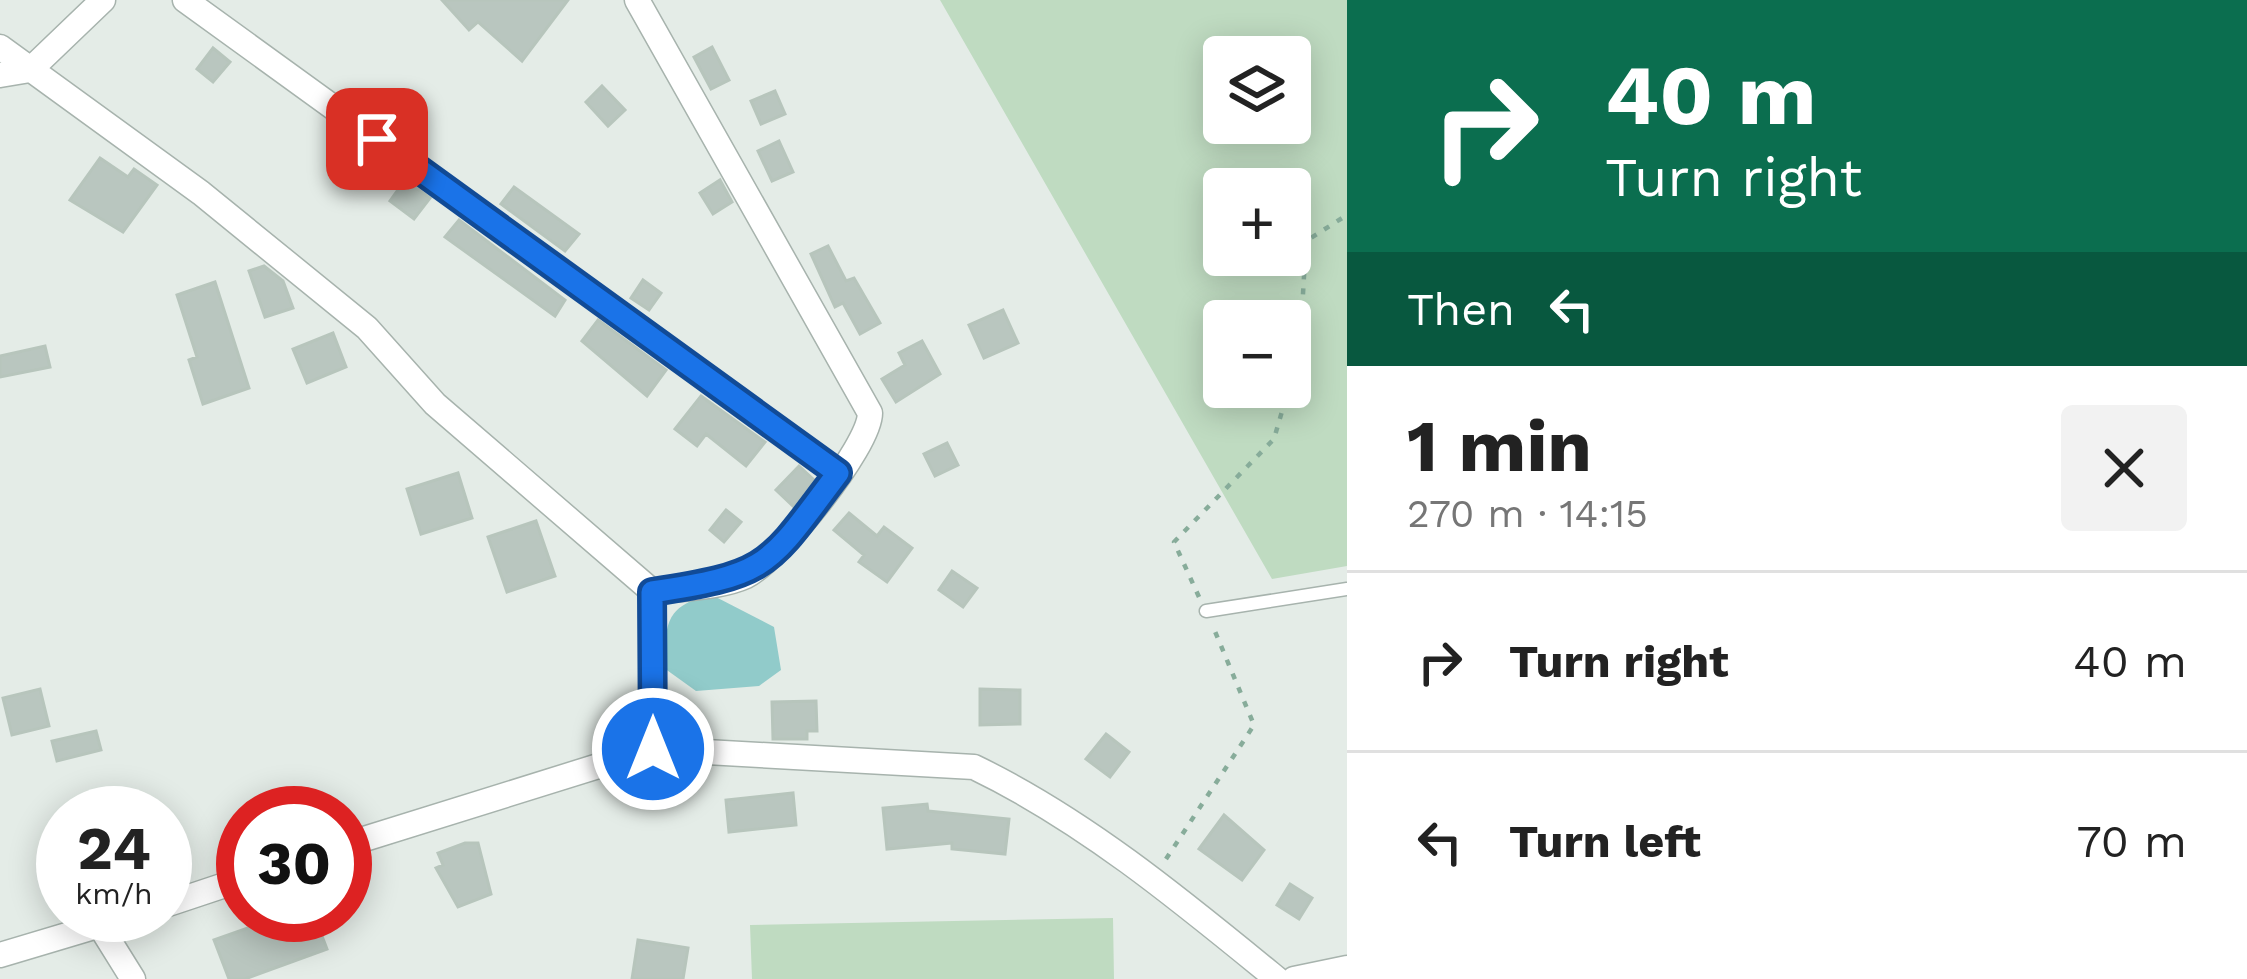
<!DOCTYPE html>
<html lang="en">
<head>
<meta charset="utf-8">
<style>
	:root { --surface:#fff; --page:#f2f2f2; --text:#222; --muted:#767676; --line:#e0e0e0 }
	body { margin:0; font-family:"Work Sans",sans-serif; background:var(--page); color:var(--text); height:100vh; display:flex; flex-direction:column; font-size:45px; white-space:nowrap }
	* { box-sizing:border-box; margin:0 }
	p { font-size:39px; color:var(--muted) }
	.icon { flex:none; width:66px; height:66px; fill:none; stroke:currentColor; stroke-width:2; stroke-linecap:round; stroke-linejoin:round }
	.map { position:relative; flex:1; overflow:hidden }
	.sheet { display:flex; flex-direction:column; background:var(--surface); width:900px }
	.sheet>* { flex:none }
	.banner { background:#0b6e4f; color:#fff; overflow:hidden }
	.fabs { position:absolute; left:1203px; top:36px; display:grid; gap:24px }
	.fabs a { display:grid; place-items:center; width:108px; height:108px; border-radius:12px; background:var(--surface); box-shadow:0 6px 30px #0003; font-size:60px }
	.speed { position:absolute; left:36px; top:786px; display:flex; gap:24px; font-size:60px; font-weight:700; text-align:center }
	.speed>* { display:grid; place-content:center; width:156px; height:156px; border-radius:50%; background:var(--surface); box-shadow:0 6px 30px #0003; line-height:1 }
	.speed small { font-size:30px; font-weight:400 }
	.speed .limit { border:18px solid #d22; background:#fff; color:#111 }
	.pin { position:absolute; display:grid; place-items:center; width:102px; height:102px; color:#fff; margin:-51px; border-radius:24px; box-shadow:0 6px 18px #0006 }
	.me { position:absolute; width:132px; margin:-66px; rotate:0deg; stroke-linejoin:round; filter:drop-shadow(0 0 9px #0008) }
	.turn { display:flex; align-items:center; gap:42px; height:252px; padding:0 60px; font-size:54px }
	.turn .icon { width:156px; height:156px; stroke-width:2.5 }
	.turn b { display:block; font-size:84px; line-height:102px }
	.then { display:flex; align-items:center; height:114px; padding:0 60px; background:#0003; gap:24px; font-size:45px }
	.round { display:grid; place-items:center; flex:none; width:126px; height:126px; border-radius:12px; background:var(--page) }
	.summary { display:flex; align-items:center; justify-content:space-between; height:204px; padding:0 60px }
	h1 { font-size:72px; font-weight:700; line-height:90px }
	ul { padding:0; list-style:none }
	li { display:flex; align-items:center; gap:36px; height:180px; padding:0 60px; border-top:3px solid var(--line) }
	li div { flex:1 }
	li b { display:block; font-size:45px }
	li em { font-style:normal }
	main { display:flex; flex:1; min-height:0 }
	.map>svg:first-child { display:block }
</style>
</head>
<body>
<main>
<div class="map">
<svg width="1347" height="979" viewBox="0 0 1347 979">
	<rect width="100%" height="100%" fill="#e4ece7"/>
	<path fill="#bfdbc1" fill-rule="evenodd" d="M940 0H1347V566L1272 579ZM1224 57H1290V123H1224ZM1224 189H1290V255H1224ZM1290 321V387H1224V321Z
		M1113 918 1114 979H752L750 925Z"/>
	<path fill="#91cbca" d="M710 594 774 627 781 670 759 686 696 691 664 668C667 623 663 608 710 594Z"/>
	<path fill="#b9c6bf" stroke="#b7c5bc" stroke-width="3" d="M442 0H568L522 61 478 22 469 30Z
		M712 47 729 80 711 89 694 57Z
		M213 48 230 62 213 82 197 69Z
		M602 86 625 110 608 126 586 102Z
		M775 91 785 114 761 124 751 101Z
		M779 141 793 172 772 181 758 151Z
		M100 158 128 177 134 169 157 185 123 232 70 200Z
		M405 180 430 198 414 219 390 201Z
		M720 180 732 202 713 214 700 193Z
		M514 187 579 234 565 251 501 204Z
		M459 220 565 300 555 316 445 237Z
		M828 246 846 281 854 278 880 323 860 334 843 303 835 307 811 254Z
		M264 266 283 281 293 308 265 317 249 271Z
		M643 280 661 293 649 310 631 298Z
		M215 282 249 388 203 404 189 360 197 357 177 295Z
		M1003 310 1018 343 984 358 969 325Z
		M598 320 666 370 647 396 582 341Z
		M333 333 346 367 307 383 293 349Z
		M922 341 940 374 896 402 882 379 905 365 899 353Z
		M45 346 50 367 0 377V356Z
		M701 396 765 442 746 466 706 434 697 446 675 429Z
		M947 443 958 465 935 476 924 454Z
		M799 466 815 481 794 507 776 490Z
		M458 473 472 518 421 534 407 489Z
		M726 510 741 522 724 542 710 530Z
		M849 513 877 536 884 527 912 548 887 582 859 562 864 555 834 530Z
		M536 521 555 576 507 592 488 537Z
		M952 571 977 588 963 607 939 590Z
		M40 689 49 726 12 735 3 698Z
		M980 689 1020 690V724L980 725Z
		M816 701 817 731H807V739H773L772 702Z
		M96 731 101 750 57 761 52 741Z
		M1106 734 1129 752 1110 777 1086 759Z
		M793 793 796 825 729 832 726 800Z
		M927 804 928 811 1009 819 1005 854 952 849V843L887 849 883 808Z
		M1224 815 1264 850 1242 880 1199 849Z
		M465 843H478L491 894 458 907 436 868 443 865 438 853Z
		M1290 884 1312 898 1299 919 1277 905Z
		M285 915H314L327 949 245 979H229L214 940Z
		M638 940 688 948 683 979H632Z"/>
	<g fill="none" stroke-linecap="round" stroke-linejoin="round">
		<g stroke="#a7b3ad" stroke-width="15">
			<path id="service" d="M1206 611 1347 589"/>
		</g>
		<g stroke="#a7b3ad" stroke-width="27">
			<path id="minor" d="M185 0 838 473
				M637 0 870 413C870 447 778 560 746 576 720 588 681 588 653 592
				M0 47 201 193 367 328 435 404 653 592V749
				M0 75 30 70 103 0
				M345 845 653 749 974 767C1084 820 1183 902 1277 979
				M165 905 243 879
				M100 926 133 979
				M0 955 134 915
				M1294 979 1347 968"/>
		</g>
		<path stroke="#87ac9a" stroke-width="4.5" stroke-dasharray="6 9" stroke-linecap="butt" d="M1290 383 1300 347 1306 241 1347 215
			M1199 597 1174 542 1274 439 1289 387
			M1166 859 1254 725 1214 629"/>
		<use href="#service" stroke="#fff" stroke-width="12"/>
		<use href="#minor" stroke="#fff" stroke-width="24"/>
	</g>
	<g fill="none" stroke-linecap="round" stroke-linejoin="round">
		<g stroke="#114b97" stroke-width="30">
			<path id="route" d="M377 139 838 473C767 567 771 574 652 592L653 749"/>
		</g>
		<use href="#route" stroke="#1a73e8" stroke-width="21"/>
	</g>
</svg>
<div class="fabs">
<a><svg class="icon" aria-label="layers" viewBox="0 0 24 24"><path d="M12 4l9 5-9 5-9-5zM3 14l9 5 9-5"/></svg></a>
<a>+</a>
<a>−</a>
</div>
<div class="speed"><div>24<small>km/h</small></div><div class="limit">30</div></div>
<div class="pin" style="left:377px;top:139px;background:#d93025"><svg class="icon" aria-label="arrive" viewBox="0 0 24 24"><path d="M6 21V4h12l-3 4 3 4H6"/></svg></div>
<svg class="me" style="left:653px;top:749px" viewBox="-20 -20 40 40"><circle r="17" fill="#1a73e8" stroke="#fff" stroke-width="3"/><path d="M0-11L8 9 0 5-8 9z" fill="#fff"/></svg>
</div>
<section class="sheet">
<div class="banner">
<div class="turn"><svg class="icon" aria-label="right" viewBox="0 0 24 24"><path d="M7 20v-9h11M14 6l5 5-5 5"/></svg><div><b>40 m</b>Turn right</div></div>
<div class="then">Then<svg class="icon" aria-label="left" viewBox="0 0 24 24"><path d="M17 20v-9H6M10 6l-5 5 5 5"/></svg></div>
</div>
<div class="summary"><div><h1>1 min</h1><p>270 m · 14:15</p></div><a class="round"><svg class="icon" aria-label="close" viewBox="0 0 24 24"><path d="M6 6l12 12M18 6L6 18"/></svg></a></div>
<ul>
<li><svg class="icon" aria-label="right" viewBox="0 0 24 24"><path d="M7 20v-9h11M14 6l5 5-5 5"/></svg><div><b>Turn right</b></div><em>40 m</em></li>
<li><svg class="icon" aria-label="left" viewBox="0 0 24 24"><path d="M17 20v-9H6M10 6l-5 5 5 5"/></svg><div><b>Turn left</b></div><em>70 m</em></li>
</ul>
</section>
</main>
</body>
</html>
